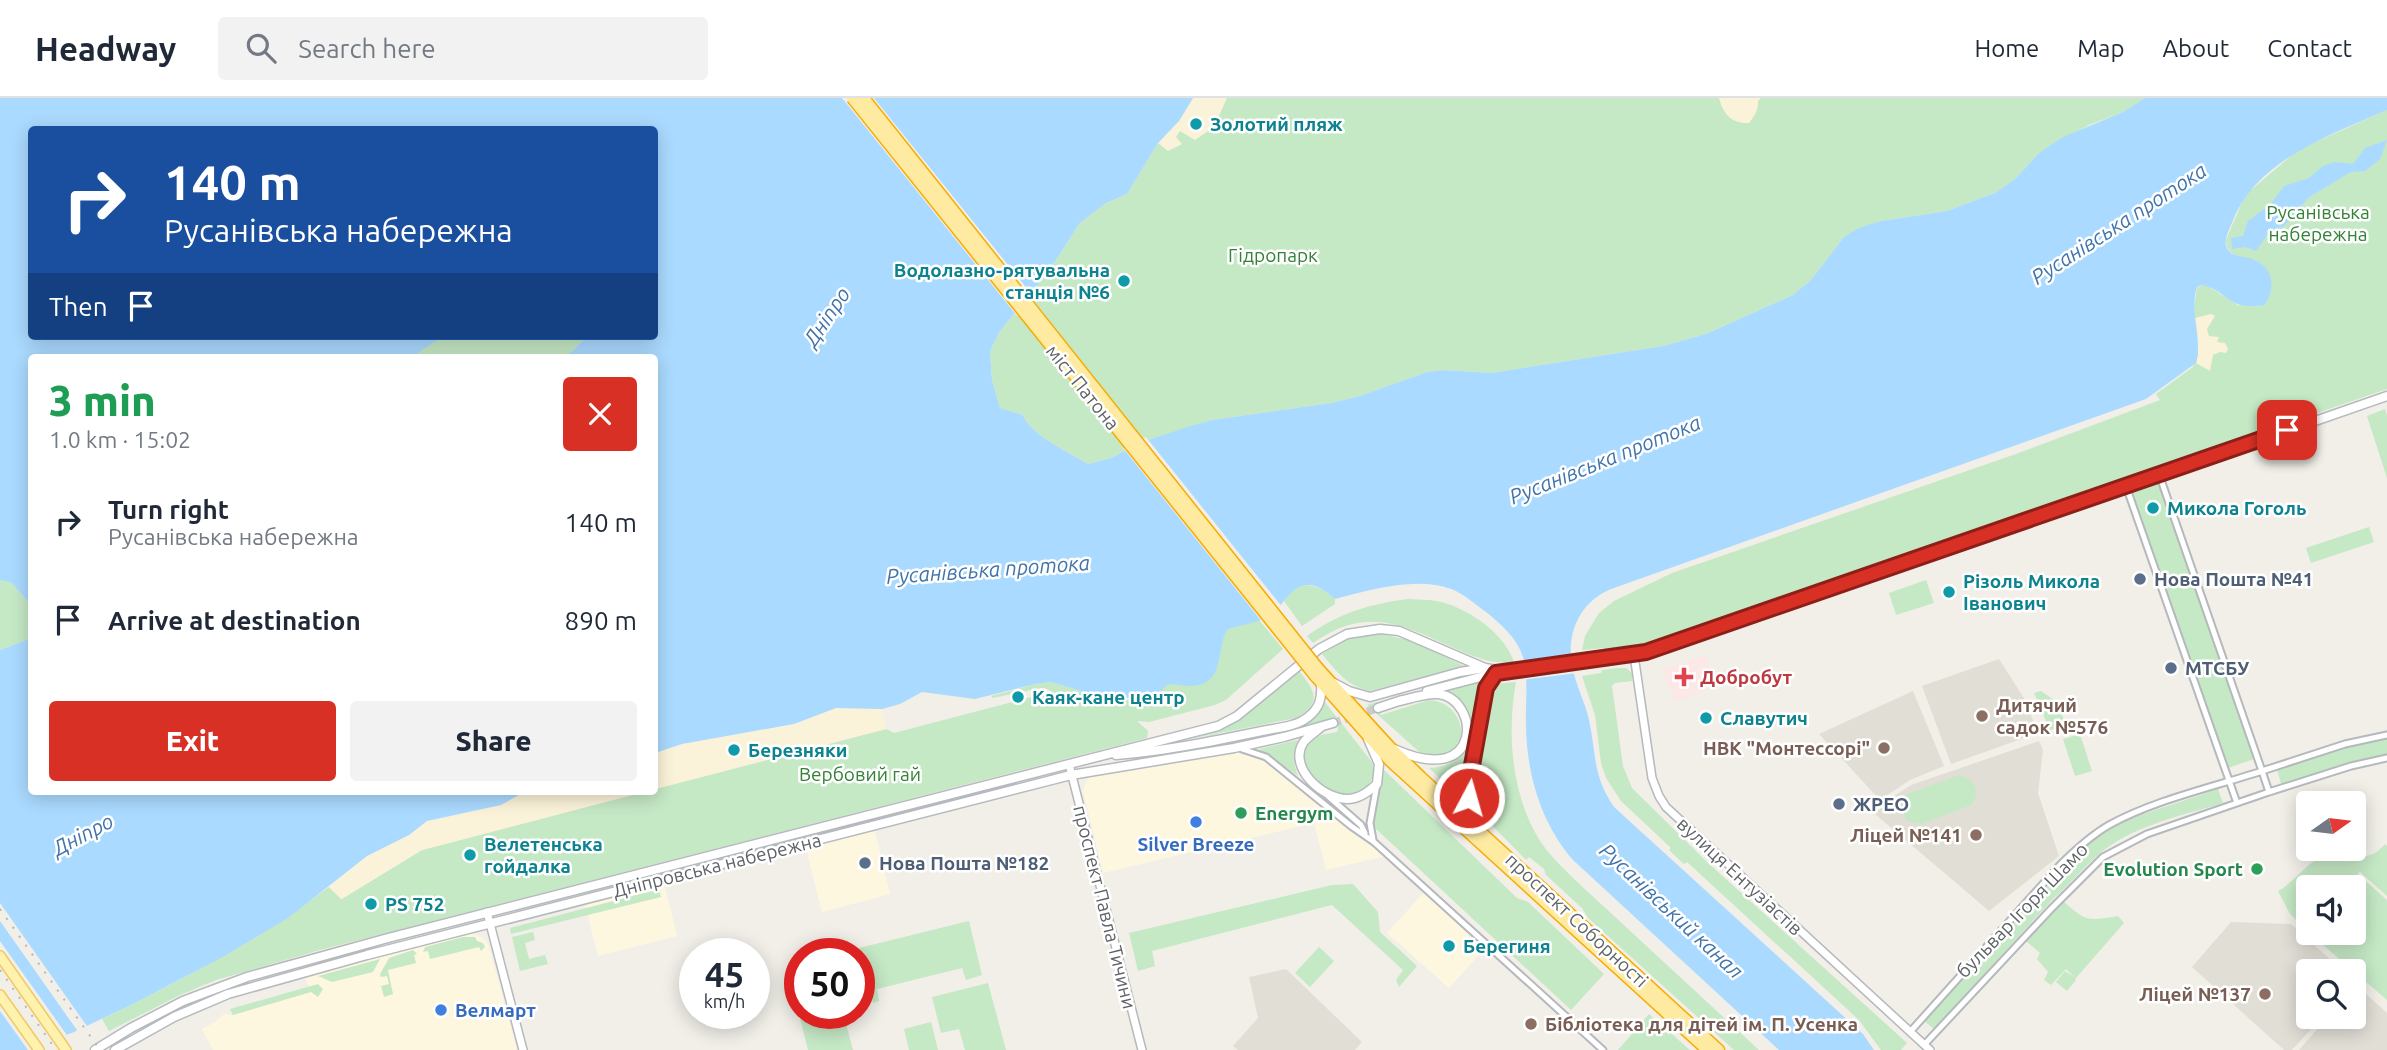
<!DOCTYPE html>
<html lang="en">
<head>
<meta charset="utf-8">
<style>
	:root { --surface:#fff; --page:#f2f2f3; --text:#1f2937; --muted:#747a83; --line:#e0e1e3; --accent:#d93025 }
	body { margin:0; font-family:Ubuntu,sans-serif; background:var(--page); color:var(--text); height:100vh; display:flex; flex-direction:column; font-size:26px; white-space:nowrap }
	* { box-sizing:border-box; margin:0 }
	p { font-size:23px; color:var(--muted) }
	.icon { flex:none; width:38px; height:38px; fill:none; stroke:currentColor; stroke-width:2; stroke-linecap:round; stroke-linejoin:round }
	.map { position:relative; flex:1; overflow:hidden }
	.drawer { position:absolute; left:28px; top:256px; width:630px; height:441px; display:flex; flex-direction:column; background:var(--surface); border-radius:7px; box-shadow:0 4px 18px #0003 }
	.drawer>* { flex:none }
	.hud { position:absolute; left:28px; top:28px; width:630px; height:214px; border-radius:7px; box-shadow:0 4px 18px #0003; background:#1a4fa0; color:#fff; overflow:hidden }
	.needle { width:46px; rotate:76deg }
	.fabs { position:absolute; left:2296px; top:693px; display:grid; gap:14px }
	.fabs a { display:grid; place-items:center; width:70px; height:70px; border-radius:7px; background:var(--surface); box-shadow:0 4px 18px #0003; font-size:35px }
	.speed { position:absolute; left:679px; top:840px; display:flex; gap:14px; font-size:35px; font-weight:700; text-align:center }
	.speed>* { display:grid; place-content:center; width:91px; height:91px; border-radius:50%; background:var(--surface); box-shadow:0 4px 18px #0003; line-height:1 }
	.speed small { font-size:18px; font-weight:400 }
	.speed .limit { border:10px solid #d22; background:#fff; color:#111 }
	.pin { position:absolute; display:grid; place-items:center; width:60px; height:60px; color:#fff; margin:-30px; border-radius:14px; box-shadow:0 4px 10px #0006 }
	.me { position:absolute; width:77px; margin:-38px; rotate:6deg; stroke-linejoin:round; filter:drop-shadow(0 0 5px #0008) }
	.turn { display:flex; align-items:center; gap:24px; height:147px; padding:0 21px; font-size:32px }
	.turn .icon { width:91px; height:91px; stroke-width:2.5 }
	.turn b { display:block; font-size:49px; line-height:60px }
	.then { display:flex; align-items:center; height:66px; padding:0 21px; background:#0003; gap:14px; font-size:26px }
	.round { display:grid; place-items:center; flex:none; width:74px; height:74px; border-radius:7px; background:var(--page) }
	.overview { display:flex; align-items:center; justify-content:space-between; height:119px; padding:0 21px }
	h1 { font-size:42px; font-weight:800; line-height:52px; color:#1e9e55 }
	.button { display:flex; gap:14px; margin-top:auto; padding:14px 21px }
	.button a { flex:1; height:80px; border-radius:7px; background:var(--accent); color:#fff; font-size:28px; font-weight:800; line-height:80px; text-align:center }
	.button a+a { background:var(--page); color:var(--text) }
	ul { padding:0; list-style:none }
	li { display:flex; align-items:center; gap:21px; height:98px; padding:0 21px }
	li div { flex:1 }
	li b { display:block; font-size:26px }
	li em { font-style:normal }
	header { display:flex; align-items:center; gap:42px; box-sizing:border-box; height:98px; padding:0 35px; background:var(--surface); border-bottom:2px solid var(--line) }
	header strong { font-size:33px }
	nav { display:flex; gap:38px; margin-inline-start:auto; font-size:24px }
	.search { width:490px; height:63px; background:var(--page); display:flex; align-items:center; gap:18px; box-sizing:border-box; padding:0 24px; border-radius:7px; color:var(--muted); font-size:26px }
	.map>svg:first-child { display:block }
</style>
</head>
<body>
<header>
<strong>Headway</strong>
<div class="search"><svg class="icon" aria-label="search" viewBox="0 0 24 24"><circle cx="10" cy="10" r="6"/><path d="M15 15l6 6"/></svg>Search here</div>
<nav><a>Home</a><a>Map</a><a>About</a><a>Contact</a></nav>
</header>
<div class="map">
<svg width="2387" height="952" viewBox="0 0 2387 952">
	<rect width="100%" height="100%" fill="#f1efe8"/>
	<path fill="#fef7e0" d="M1234 655 1251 656 1263 661 1386 758 1326 772 1314 725 1103 775 1083 693 1086 684 1090 679 1097 677Z
		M875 733 890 796 822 814 806 750Z
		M664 786 677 838 598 858 585 806Z
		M1425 793 1486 849 1449 890 1387 835Z
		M469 836 477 837 486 843 489 849 517 952H213L202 931 215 924 224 916 233 917 311 894 305 879Z"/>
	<path fill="#e1ded6" d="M1999 561 2025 602 2038 635 1951 666 1922 588Z
		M1913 593 1944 668 1910 682 1880 702 1819 636Z
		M2039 643 2043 652 2038 695 2059 758 1989 813 1875 716 1891 700 1911 687Z
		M2231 824 2291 826 2343 873H2308V919H2322L2292 952H2284L2192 869Z
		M1286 871 1362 944 1355 952H1238L1233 948 1258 920 1249 879Z
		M2356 887 2387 915V952H2299L2328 919H2354V889Z"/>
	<path fill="#fce8e6" d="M1705 557 1710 574 1700 578 1706 593 1675 604 1663 571Z"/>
	<path fill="#c5e8c5" d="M1193 0H2145L2123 14 2089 27 2039 55 2017 79 1997 94 1947 113 1881 123 1844 139 1811 182 1793 197 1706 236 1663 248 1491 275 1444 272 1427 274 1360 298 1331 305 1212 322 1142 344 1111 360 1088 366C1071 356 1028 335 1023 317L1000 310 992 282 990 253 1000 233 1046 177 1080 125 1106 105 1127 96 1158 45 1179 23Z
		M2387 12V291L1641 547 1605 553 1604 550 1582 552 1585 538 1599 515 1614 503 1672 475 2016 356 2160 302 2156 296 2193 269 2197 239 2194 209 2197 190 2201 187 2208 188 2239 208 2256 162C2241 159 2226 159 2226 142L2245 97 2298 52Z
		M381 238H587L566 259H386Z
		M2385 311 2387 317V380L2367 318Z
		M2159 376 2257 660 2225 671 2126 388Z
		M2369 429 2374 444 2311 465 2306 450Z
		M0 482 12 485 28 504 32 503 31 540 0 552Z
		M1926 482 1934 505 1896 517 1889 495Z
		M1301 487C1316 487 1324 491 1335 501V506L1302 528 1284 503 1292 492Z
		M1408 501C1421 502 1435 501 1448 506 1474 515 1505 537 1514 564 1494 567 1475 559 1456 551 1403 527 1367 507 1313 545L1307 538C1339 515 1370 506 1408 501Z
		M1259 522 1283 551 1226 602 1215 607 1149 624 1137 623 1148 633 1147 640 320 852 216 882 180 897 109 933 102 921C181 883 259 841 329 789L342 801 422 752 886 631 894 635 1043 596 1064 602 1047 591 1041 590 993 600 991 598 1035 586 1051 584 1104 600 1107 605 1139 600 1191 538Z
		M1380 536 1414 543 1464 568 1370 593C1346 587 1337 574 1322 556L1350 540Z
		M1618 570H1626L1632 575V583L1615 585 1612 588 1623 668 1632 690 1707 764 1907 945 1901 952H1881L1859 922 1687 764 1684 766 1669 752 1671 750 1621 703 1606 680 1601 665 1595 617 1582 578 1601 575 1602 572Z
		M1299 573C1315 593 1323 604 1296 620L1159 647 1234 625Z
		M1481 584 1473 631C1469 613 1461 601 1445 592Z
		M1516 584C1507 632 1511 692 1536 736 1545 753 1560 767 1574 781L1759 952H1734L1588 820 1582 810 1546 777 1544 771 1529 759 1526 762 1480 715 1475 695V682L1491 592 1495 586Z
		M2041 593 2057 604 2066 627 2050 632 2034 595Z
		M1429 602C1460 603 1473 643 1448 656 1442 659 1433 659 1426 660L1367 607 1377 604 1376 607 1381 617Z
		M1324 603 1371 663C1375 670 1375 676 1371 683 1350 720 1279 666 1311 642 1318 636 1328 636 1337 634L1338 631 1336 621 1333 620 1302 629 1318 616Z
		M2080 636 2092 673 2075 678 2063 641Z
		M2387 637V660L2282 689 2276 668 2313 656Z
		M1298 642C1292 656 1293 664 1298 678L1259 651Z
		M1471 643 1465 681 1466 705 1429 670C1450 669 1461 660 1471 643Z
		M1382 670 1517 800 1528 804 1604 876 1571 912 1375 730 1373 723Z
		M1960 677C1975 681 1981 695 1971 707L1922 726 1907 723 1901 708 1907 696Z
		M2218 691 2223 705C2181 718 2130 728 2097 758 2082 771 2069 787 2054 800L1934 931 1924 923 2081 751 2109 731 2135 719Z
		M2385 746 2387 748V798L2360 774 2358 776 2387 802V902L2309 835H2354V789H2308V834L2290 816 2278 793C2297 783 2311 757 2334 755 2356 753 2366 768 2385 746Z
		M1353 786 1378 814 1380 834 1417 868 1399 889 1396 882 1403 872 1332 807 1152 853 1155 868 1138 873 1129 835 1332 787Z
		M659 791 661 799 511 836 510 830Z
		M2063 803C2087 824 2086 823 2118 818L2124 825 2075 881 2076 882 2067 893 2056 884 2065 873 2074 879 2066 871 2051 887 2044 882 2048 874 2037 861 2040 855 2026 843Z
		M969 823 982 877 966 882 962 870 877 891 879 903 873 905 859 850Z
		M533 834 535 842 525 845 529 861 545 857 548 866 520 873 512 839Z
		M463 839H475L477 843 483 845 485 849 481 853 479 849 430 861 428 853 423 854 425 849Z
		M1319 849 1334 863 1310 889 1295 875Z
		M413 852 417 856 414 857 416 865 388 872 393 896 384 899 381 888 389 886 387 878 381 879 380 876 389 860Z
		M380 861 373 874 332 884 318 878Z
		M800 867V915H843L853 952H808L787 870Z
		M988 885 1006 952H965L959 931 941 935 932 899Z
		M318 886 323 891 318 899 311 894 233 917 230 911Z
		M1649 916 1690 952H1618Z
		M931 924 938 952H909L904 931Z"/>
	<path fill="#fbf3d9" d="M1193 0H1227L1214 29 1195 42 1180 33 1176 39 1182 46 1168 53 1158 45 1179 23Z
		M1719 0H1761L1758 3C1758 13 1755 17 1749 25 1732 26 1723 16 1719 0Z
		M2211 216 2215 218 2207 231 2209 238 2219 239 2217 244 2225 245 2228 251 2226 255 2220 254 2213 257 2210 273 2196 265 2198 257 2195 220Z
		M836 610 882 611 886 631 655 691V655L682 646 794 626Z
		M526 693H647L422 752 341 801 329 789 367 758 409 737 427 723 500 707Z"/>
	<path fill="#aadaff" d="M0 0H1193L1179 23 1158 45 1127 96 1106 105 1080 125 1046 177 1000 233 990 253 992 282 1000 310 1023 317C1028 335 1071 356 1088 366L1111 360 1142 344 1191 328 1212 322 1331 305 1360 298 1427 274 1444 272 1491 275 1663 248 1706 236 1793 197 1811 182 1844 139 1859 130 1881 123 1947 113 1997 94 2017 79 2039 55 2063 39 2123 14 2145 0H2387V12C2331 37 2255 62 2232 125 2229 132 2223 143 2227 150 2231 160 2247 158 2255 162 2274 171 2276 192 2264 207 2225 213 2229 192 2201 187L2197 189C2189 214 2203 240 2196 265L2146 301 1611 491C1577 505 1564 541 1574 576 1578 592 1586 607 1589 622 1597 659 1592 676 1614 709L1863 936 1874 952H1779L1573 762C1541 725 1527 677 1526 629 1525 606 1529 582 1523 559 1517 540 1501 526 1486 514 1475 506 1464 496 1451 491 1417 478 1368 492 1335 501 1304 473 1291 491 1273 519L1228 531C1215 548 1227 587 1191 588 1183 588 1176 586 1168 586L1160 594 1144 600H1104L1051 584 1035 586 975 601 922 594 900 606 882 611 836 610 794 626 682 646 655 655 654 259H566L587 238H654V32H32V238H443L412 259H32L31 503 28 504 12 485 0 482Z
		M2387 42 2380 61 2365 73 2351 74 2309 99 2284 128 2270 133 2256 153 2245 149 2232 151 2231 140 2243 138 2248 123 2270 107 2284 88 2309 80 2323 68 2335 64 2353 66 2365 50Z
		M31 540 32 693H526L501 707 427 723 409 737 367 758 288 820 219 861 133 906 74 934 27 952H0V552Z"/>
	<path fill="#f1efe8" d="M842 0H874L1033 198 1017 218Z
		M1146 339 1283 510 1275 522 1263 525 1123 350Z
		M1575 556 1577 575 1523 582 1520 563Z
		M0 805 89 931 79 935 0 823Z
		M0 843 69 940 34 952H28L0 913Z"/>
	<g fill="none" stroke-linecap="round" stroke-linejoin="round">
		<path stroke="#ccccc8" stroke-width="8" stroke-dasharray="8 4" stroke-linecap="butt" d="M1333 625 1378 610"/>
		<g stroke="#b5b8bc" stroke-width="9">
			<path id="minor" d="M2159 376 2262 673 2345 646 2387 637
				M1242 651 1266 659 1351 728 1374 744 1603 952
				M2269 694 2351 668 2387 660
				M1328 698 1361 727 1365 735
				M1373 742 1370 725 1377 686
				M1910 934 2059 768C2074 753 2090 738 2109 727 2154 702 2213 689 2262 673L2269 694 2237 705C2233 694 2229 682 2225 671L2126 388
				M1924 947 2051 811 2103 759 2147 736 2237 705"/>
		</g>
		<g stroke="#b5b8bc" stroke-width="10">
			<path id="tertiary" d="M1634 557 1652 680 1659 698 1666 709 1930 952
				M1069 666 1142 952
				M487 814 523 952"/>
		</g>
		<g stroke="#b6babf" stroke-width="11">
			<path id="secondary" d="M1334 585 1349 593 1370 599 1460 574 1485 570
				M1427 593 1496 575
				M1378 610 1402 602
				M1320 630C1314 635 1307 639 1303 645 1288 670 1323 701 1347 701 1359 701 1368 694 1377 686L1379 666 1368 641
				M1394 651C1485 692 1480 600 1438 596 1426 595 1411 600 1400 603
				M1116 657C1165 653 1214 643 1262 633 1276 630 1296 629 1308 619 1320 610 1322 599 1321 586
				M1480 733 1469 700V684L1486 590 1496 575
				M95 952 131 930 183 903 247 879 388 840 1218 628 1237 618 1319 551 1347 536 1380 531 1399 533 1485 570 1502 573 1572 566 1634 557 1746 521 2387 298
				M115 952 174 919 228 896 367 857 1071 677 1234 650 1284 639 1333 625"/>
		</g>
		<g stroke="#f2c960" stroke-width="12">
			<path id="primary" d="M0 858 66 952
				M0 897 39 952"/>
		</g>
		<g stroke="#f9ab00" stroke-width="13">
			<path id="trunk" d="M1318 570 1390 649 1421 679 1719 952
				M1315 578 1390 663 1707 952"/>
		</g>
		<use href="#minor" stroke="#fff" stroke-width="5"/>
		<use href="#tertiary" stroke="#fff" stroke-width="7"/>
		<use href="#secondary" stroke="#fff" stroke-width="8"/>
		<use href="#primary" stroke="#fff2af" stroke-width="9"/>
		<use href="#trunk" stroke="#feeaa1" stroke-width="10"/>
		<path stroke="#b6b7b8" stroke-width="2" stroke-dasharray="2 9" stroke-linecap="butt" d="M0 811 100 952
			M0 872 56 952"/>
		<g stroke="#f9ab00" stroke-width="13" stroke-linecap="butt">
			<path id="trunk-bridge" d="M852 0 1315 578
				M864 0 1318 570"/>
		</g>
		<use href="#trunk-bridge" stroke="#feeaa1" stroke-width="10"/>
	</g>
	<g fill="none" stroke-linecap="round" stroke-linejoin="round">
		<g stroke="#8d1f18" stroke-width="18">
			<path id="route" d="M1469 700V684L1486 590 1496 575 1646 554 2287 332"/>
		</g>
		<use href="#route" stroke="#d93025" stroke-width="12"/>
	</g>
	<g fill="#0f9aa8" stroke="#fff" stroke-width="2.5">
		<circle cx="1196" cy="26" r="7"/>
		<circle cx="1124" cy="183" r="7"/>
		<circle cx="2153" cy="410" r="7"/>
		<circle cx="1949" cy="494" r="7"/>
		<circle cx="1018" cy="599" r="7"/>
		<circle cx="1706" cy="620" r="7"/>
		<circle cx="734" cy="652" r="7"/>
		<circle cx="470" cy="757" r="7"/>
		<circle cx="371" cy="806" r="7"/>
		<circle cx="1449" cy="848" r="7"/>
	</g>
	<g fill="#5c6f8a" stroke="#fff" stroke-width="2.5">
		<circle cx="2140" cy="481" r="7"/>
		<circle cx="2171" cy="570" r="7"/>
		<circle cx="1839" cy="706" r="7"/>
		<circle cx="865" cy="765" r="7"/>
	</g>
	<path fill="#e0444e" stroke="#fff" stroke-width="2.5" d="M1680.5 568.5h7v7h7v7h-7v7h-7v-7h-7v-7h7z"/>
	<g fill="#8d6e63" stroke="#fff" stroke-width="2.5">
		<circle cx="1982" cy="618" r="7"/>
		<circle cx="1884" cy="650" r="7"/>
		<circle cx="1976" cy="737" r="7"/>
		<circle cx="2265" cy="896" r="7"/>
		<circle cx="1531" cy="926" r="7"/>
	</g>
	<g fill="#2e9e5b" stroke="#fff" stroke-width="2.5">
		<circle cx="1241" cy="715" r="7"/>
		<circle cx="2257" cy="771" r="7"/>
	</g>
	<g fill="#3f7fe0" stroke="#fff" stroke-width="2.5">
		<circle cx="1196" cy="724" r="7"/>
		<circle cx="441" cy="912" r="7"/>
	</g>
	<g text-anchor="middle" stroke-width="5" stroke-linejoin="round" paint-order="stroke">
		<g font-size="19" font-weight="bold" fill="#0d838f" stroke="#fff" text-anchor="start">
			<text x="1210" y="33">Золотий пляж</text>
			<text x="1110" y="179" text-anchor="end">Водолазно-рятувальна<tspan x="1110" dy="22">станція №6</tspan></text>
			<text x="2167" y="417">Микола Гоголь</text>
			<text x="1963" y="490">Різоль Микола<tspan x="1963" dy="22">Іванович</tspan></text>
			<text x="1032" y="606">Каяк-кане центр</text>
			<text x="1720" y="627">Славутич</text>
			<text x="748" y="659">Березняки</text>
			<text x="484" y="753">Велетенська<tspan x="484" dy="22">гойдалка</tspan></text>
			<text x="385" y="813">PS 752</text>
			<text x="1463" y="855">Берегиня</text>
		</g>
		<g font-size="19" fill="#348238" stroke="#fff">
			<text x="2318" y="121">Русанівська<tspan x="2318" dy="22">набережна</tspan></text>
			<text x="1273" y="164">Гідропарк</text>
			<text x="860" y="683">Вербовий гай</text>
		</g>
		<g font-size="19" fill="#5f6368" stroke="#fff">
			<text transform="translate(1083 289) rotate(51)" y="7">міст Патона</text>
			<text transform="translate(717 767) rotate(-14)" y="7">Дніпровська набережна</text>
			<text transform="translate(1740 778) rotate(43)" y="7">вулиця Ентузіастів</text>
			<text transform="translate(1105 809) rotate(76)" y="7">проспект Павла Тичини</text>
			<text transform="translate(2022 812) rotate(-46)" y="7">бульвар Ігоря Шамо</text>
			<text transform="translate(1577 822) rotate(43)" y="7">проспект Соборності</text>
		</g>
		<g font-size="19" font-weight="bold" fill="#4e5e75" stroke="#fff" text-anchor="start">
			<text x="2154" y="488">Нова Пошта №41</text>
			<text x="2185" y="577">МТСБУ</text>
			<text x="1853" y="713">ЖРЕО</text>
			<text x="879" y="772">Нова Пошта №182</text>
		</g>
		<g font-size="19" font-weight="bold" fill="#be3a42" stroke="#fff" text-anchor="start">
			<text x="1700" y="586">Добробут</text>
		</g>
		<g font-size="19" font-weight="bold" fill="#785e54" stroke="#fff" text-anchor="end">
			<text x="1996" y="614" text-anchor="start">Дитячий<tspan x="1996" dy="22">садок №576</tspan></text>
			<text x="1870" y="657">НВК "Монтессорі"</text>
			<text x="1962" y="744">Ліцей №141</text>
			<text x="2251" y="903">Ліцей №137</text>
			<text x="1545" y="933" text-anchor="start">Бібліотека для дітей ім. П. Усенка</text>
		</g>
		<g font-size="19" font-weight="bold" fill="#27864d" stroke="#fff" text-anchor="start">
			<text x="1255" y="722">Energym</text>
			<text x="2243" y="778" text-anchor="end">Evolution Sport</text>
		</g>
		<g font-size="19" font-weight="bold" fill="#366cbe" stroke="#fff">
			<text x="1196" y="753">Silver Breeze</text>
			<text x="455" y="919" text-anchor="start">Велмарт</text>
		</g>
		<g font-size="21" font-style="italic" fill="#4174aa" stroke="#fff">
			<text transform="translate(2119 126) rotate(-33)" y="7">Русанівська протока</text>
			<text transform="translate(827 219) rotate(-56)" y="7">Дніпро</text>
			<text transform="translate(1605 362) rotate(-22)" y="7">Русанівська протока</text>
			<text transform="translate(988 472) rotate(-4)" y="7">Русанівська протока</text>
			<text transform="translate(83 737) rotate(-28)" y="7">Дніпро</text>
			<text transform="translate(1671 813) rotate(43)" y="7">Русанівський канал</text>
		</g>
	</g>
</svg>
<div class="fabs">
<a><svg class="needle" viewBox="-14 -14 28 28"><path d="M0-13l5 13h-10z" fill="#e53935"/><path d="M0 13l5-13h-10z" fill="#747a83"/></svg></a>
<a><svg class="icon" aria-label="sound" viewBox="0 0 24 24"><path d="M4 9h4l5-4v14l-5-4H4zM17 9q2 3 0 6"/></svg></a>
<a><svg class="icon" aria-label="search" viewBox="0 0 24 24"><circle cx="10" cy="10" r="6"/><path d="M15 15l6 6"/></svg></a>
</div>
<div class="speed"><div>45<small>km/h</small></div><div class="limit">50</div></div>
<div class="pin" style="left:2287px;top:332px;background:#d93025"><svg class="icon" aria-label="arrive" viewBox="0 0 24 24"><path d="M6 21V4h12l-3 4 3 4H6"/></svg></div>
<svg class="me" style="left:1469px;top:700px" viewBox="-20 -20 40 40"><circle r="17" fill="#d93025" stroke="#fff" stroke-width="3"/><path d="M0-11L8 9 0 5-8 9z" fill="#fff"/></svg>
<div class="hud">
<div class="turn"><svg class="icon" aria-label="right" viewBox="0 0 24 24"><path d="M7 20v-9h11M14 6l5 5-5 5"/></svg><div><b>140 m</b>Русанівська набережна</div></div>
<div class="then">Then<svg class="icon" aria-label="arrive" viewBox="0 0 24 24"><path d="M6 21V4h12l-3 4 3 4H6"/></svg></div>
</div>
<section class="drawer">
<div class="overview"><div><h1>3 min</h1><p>1.0 km · 15:02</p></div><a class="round" style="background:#d93025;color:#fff"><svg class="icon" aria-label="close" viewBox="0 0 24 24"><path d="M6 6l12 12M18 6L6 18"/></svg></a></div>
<ul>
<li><svg class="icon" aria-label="right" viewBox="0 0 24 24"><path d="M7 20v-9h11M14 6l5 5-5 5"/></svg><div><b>Turn right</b><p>Русанівська набережна</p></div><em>140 m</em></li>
<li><svg class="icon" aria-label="arrive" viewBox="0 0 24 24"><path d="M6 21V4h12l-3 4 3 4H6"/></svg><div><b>Arrive at destination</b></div><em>890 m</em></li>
</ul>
<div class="button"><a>Exit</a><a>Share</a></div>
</section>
</div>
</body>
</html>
